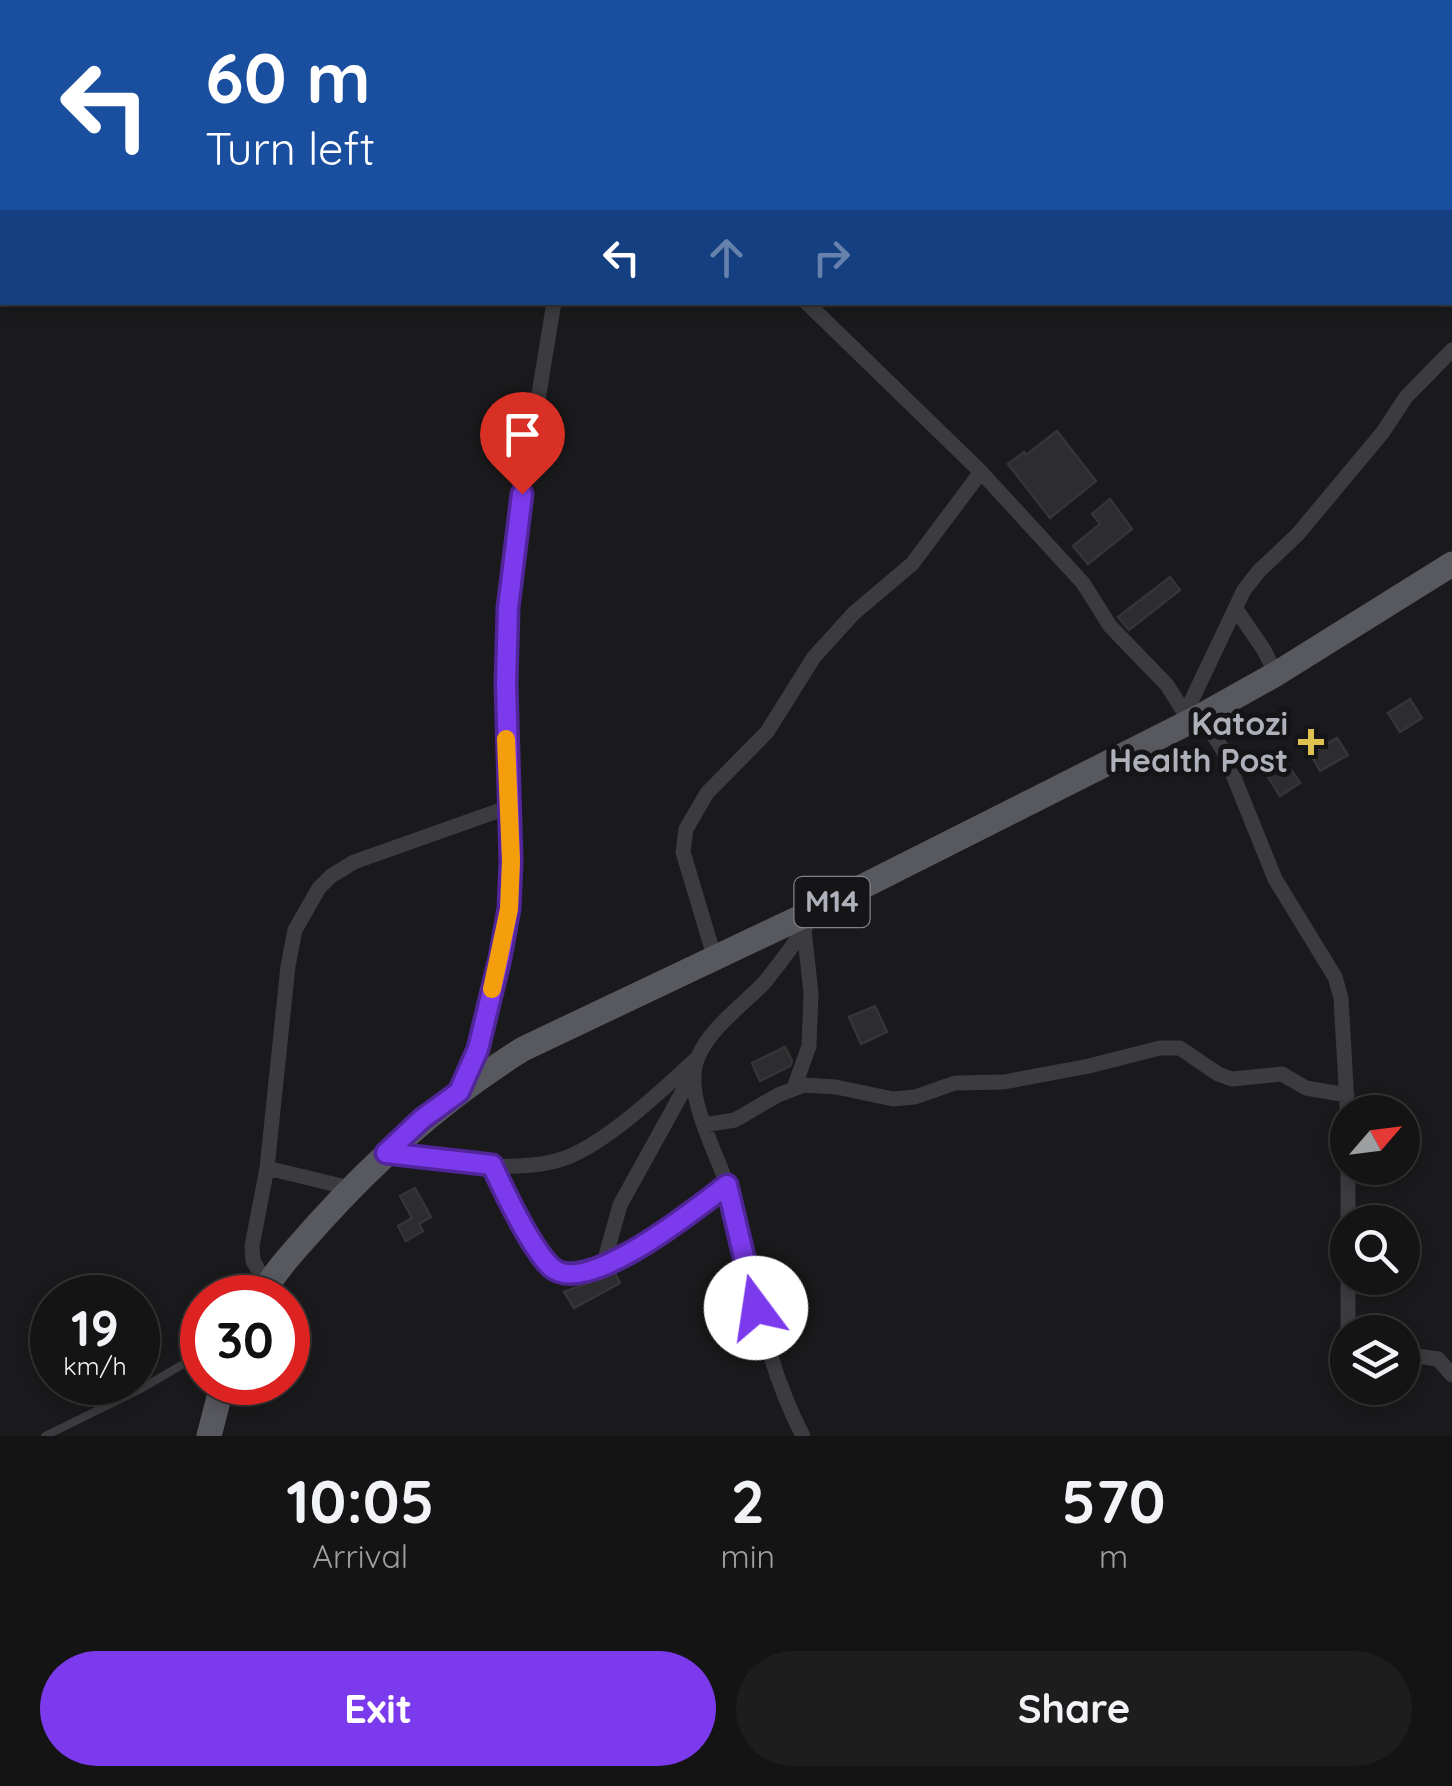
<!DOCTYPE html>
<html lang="en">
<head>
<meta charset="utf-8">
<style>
	:root { --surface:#141415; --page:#1d1d1e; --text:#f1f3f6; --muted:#9d9ea0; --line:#333334; --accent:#7c3aed }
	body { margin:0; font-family:Quicksand,sans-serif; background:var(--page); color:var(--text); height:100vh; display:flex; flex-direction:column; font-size:38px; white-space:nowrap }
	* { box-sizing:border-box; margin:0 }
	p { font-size:32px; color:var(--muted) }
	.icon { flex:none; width:55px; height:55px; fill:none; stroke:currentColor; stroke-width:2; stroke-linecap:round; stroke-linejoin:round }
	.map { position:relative; height:1436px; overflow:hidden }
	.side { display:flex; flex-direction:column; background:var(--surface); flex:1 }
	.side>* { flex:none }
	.top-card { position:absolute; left:0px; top:0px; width:1452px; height:305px; box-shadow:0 5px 15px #0003,0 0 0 2px var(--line); background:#1a4fa0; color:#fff; overflow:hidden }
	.needle { width:65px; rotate:62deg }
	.controls { position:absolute; left:1330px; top:1095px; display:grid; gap:20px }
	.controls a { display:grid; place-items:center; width:90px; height:90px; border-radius:50%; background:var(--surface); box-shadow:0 5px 15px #0003,0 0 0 2px var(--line); font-size:50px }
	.speed { position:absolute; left:30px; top:1275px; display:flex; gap:20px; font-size:50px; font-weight:700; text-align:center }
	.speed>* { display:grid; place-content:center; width:130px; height:130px; border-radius:50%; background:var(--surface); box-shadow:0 5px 15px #0003,0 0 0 2px var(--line); line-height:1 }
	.speed small { font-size:25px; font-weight:400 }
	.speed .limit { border:15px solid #d22; background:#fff; color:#111 }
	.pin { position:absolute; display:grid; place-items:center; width:85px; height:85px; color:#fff; margin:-102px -42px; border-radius:50% 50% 50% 0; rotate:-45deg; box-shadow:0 0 10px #0007 }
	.pin .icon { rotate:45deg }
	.me { position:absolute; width:110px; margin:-55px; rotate:346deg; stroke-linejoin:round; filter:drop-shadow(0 0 8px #0008) }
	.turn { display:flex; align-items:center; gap:35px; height:210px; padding:0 40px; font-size:45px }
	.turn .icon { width:130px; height:130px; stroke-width:2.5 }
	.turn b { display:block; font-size:70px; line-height:85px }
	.lanes { display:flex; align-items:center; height:95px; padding:0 40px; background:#0003; justify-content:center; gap:50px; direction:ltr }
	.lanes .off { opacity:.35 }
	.eta { display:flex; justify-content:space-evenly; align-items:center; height:170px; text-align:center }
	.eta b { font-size:60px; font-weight:700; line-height:70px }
	.cta { display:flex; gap:20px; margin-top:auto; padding:20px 40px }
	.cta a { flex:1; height:115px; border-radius:60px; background:var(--accent); color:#fff; font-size:40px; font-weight:700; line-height:115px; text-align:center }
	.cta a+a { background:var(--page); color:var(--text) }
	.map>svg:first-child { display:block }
</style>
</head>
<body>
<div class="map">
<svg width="1452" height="1436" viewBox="0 0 1452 1436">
	<rect width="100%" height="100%" fill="#1a1a1c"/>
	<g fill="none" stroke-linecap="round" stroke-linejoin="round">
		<path stroke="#31373f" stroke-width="4" d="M634 0 639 2
			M1193 0 1198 2
			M593 2 596 0
			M674 2 680 0
			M0 274 2 273"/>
	</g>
	<path fill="#2d2d30" stroke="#353437" stroke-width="2.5" d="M1057 431 1096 481 1050 518 1008 464 1024 452 1026 455Z
		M1110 499 1132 529 1088 564 1073 546 1100 524 1092 514Z
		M1170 577 1180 590 1129 630 1118 617Z
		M1410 699 1422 718 1400 732 1388 713Z
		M1337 738 1348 755 1320 771 1310 753Z
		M1288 765 1300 783 1280 796 1268 777Z
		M875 1006 887 1032 861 1044 849 1017Z
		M785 1047 792 1061 790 1066 760 1081 752 1063Z
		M415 1188 431 1217 419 1224 423 1231 406 1241 398 1226 412 1218 400 1196Z
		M615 1273 620 1283 574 1308 564 1292Z"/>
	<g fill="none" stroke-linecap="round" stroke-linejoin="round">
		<path stroke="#3b3b40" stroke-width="8" d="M45 1436 139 1390 202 1353"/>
		<path stroke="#3b3b40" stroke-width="15" d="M612 2V0
			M806 302 981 472 1083 583 1110 626 1167 685 1189 720
			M1236 609 1264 650 1276 674
			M1186 712 1244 590 1259 571 1298 534 1383 432 1406 397 1452 350
			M1201 716 1223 750 1275 879 1335 977 1341 998 1348 1122
			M715 959 683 852 686 829 707 793 767 732 814 657 854 613 912 564 981 472
			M464 1084 483 1034 509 909 505 684 508 609 518 522 554 302
			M794 1088 809 1046 811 993 804 929
			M704 1125 735 1120 778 1095 804 1085 836 1087 893 1099 915 1097 955 1083 1004 1082 1089 1066 1160 1048H1180L1218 1074 1232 1079 1282 1074 1306 1088 1347 1095
			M385 1153C436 1161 520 1176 568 1157 610 1140 662 1090 696 1059
			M493 1165C502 1186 539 1263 557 1271 597 1290 695 1210 727 1185
			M267 1168 350 1188
			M1348 1251V1168
			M603 1266 620 1205 693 1073
			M267 1284 253 1261 252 1246 267 1168 288 966 295 930 319 888 331 876 354 862 509 807
			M1348 1332V1278
			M1402 1354 1438 1359 1452 1375
			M803 1436C762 1358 752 1272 728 1188 717 1152 682 1094 698 1057 711 1027 742 1006 764 983 782 961 798 939 813 915"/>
		<path stroke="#58585f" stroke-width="25" d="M260 1298C275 1270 297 1248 317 1225 379 1156 444 1098 523 1049L816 910 1201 716 1276 674 1452 564
			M209 1436 223 1382"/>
	</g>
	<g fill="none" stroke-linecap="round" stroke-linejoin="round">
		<g stroke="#51269a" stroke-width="25">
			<path id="route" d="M522 494 508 608 506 684 511 861 509 909 500 958 478 1049 459 1092 422 1119 386 1153 492 1165C504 1191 531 1248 551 1267 585 1299 698 1207 727 1185L756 1308"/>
		</g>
		<use href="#route" stroke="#7c3aed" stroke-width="18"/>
		<path stroke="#f59e0b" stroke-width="18" d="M492 989 509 909 511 861 506 739"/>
	</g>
	<path fill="#dfc14f" stroke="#151517" stroke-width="4" d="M1306 727h10v10h10v10h-10v10h-10v-10h-10v-10h10z"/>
	<g text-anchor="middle" stroke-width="10" stroke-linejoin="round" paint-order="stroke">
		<rect fill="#151517" stroke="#808289" stroke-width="2.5" x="794.5" y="877" width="75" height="50" rx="8"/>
		<g font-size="30" font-weight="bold" fill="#aeb0ba">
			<text x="832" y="912">M14</text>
		</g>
		<g font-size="32" font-weight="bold" fill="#aeb0ba" stroke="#151517" text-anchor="end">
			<text x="1288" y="735">Katozi<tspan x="1288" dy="37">Health Post</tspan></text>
		</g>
	</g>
</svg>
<div class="controls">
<a><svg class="needle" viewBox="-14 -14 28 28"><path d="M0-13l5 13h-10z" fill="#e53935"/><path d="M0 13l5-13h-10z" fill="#9d9ea0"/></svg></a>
<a><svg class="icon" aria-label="search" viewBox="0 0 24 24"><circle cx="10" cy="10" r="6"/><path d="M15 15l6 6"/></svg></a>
<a><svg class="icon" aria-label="layers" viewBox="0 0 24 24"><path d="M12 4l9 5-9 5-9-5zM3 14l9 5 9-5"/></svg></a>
</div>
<div class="speed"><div>19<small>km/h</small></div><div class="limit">30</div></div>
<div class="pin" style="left:522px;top:494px;background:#d93025"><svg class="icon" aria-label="arrive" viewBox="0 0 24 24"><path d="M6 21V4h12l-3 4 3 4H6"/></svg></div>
<svg class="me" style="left:756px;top:1308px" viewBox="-20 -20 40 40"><circle r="19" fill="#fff"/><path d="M0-13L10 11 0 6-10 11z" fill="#7c3aed"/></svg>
<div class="top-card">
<div class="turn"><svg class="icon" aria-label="left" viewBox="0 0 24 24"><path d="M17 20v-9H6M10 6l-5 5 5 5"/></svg><div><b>60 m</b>Turn left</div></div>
<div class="lanes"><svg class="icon" aria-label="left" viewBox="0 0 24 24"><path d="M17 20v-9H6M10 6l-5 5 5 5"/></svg><svg class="icon off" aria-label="ahead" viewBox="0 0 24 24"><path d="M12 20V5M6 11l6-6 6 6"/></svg><svg class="icon off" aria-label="right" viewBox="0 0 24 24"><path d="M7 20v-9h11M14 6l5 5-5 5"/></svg></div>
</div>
</div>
<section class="side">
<div class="eta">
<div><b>10:05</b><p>Arrival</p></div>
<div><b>2</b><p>min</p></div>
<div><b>570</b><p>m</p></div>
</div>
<div class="cta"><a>Exit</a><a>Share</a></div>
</section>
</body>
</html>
